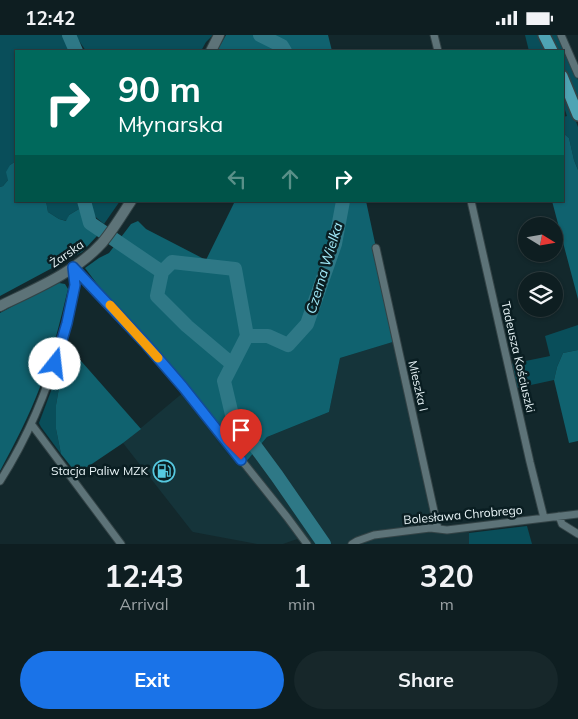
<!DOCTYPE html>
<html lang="en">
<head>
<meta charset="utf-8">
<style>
	:root { --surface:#0e1e21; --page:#17272a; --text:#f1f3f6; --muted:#9ba2a5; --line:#2e3c3f; --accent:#1a73e8 }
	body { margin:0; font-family:Mulish,sans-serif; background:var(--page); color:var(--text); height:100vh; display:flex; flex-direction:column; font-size:19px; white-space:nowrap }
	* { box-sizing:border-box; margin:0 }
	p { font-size:16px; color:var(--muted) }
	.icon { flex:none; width:28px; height:28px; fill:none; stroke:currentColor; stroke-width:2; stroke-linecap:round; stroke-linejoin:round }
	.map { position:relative; height:509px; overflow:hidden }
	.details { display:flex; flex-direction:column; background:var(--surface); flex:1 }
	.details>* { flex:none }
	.top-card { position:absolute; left:15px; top:15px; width:549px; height:152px; border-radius:0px; box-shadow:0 1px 4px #0004,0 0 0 1px var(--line); background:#00695c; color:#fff; overflow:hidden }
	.needle { width:32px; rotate:101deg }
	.controls { position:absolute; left:518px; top:182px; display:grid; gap:10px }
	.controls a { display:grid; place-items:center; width:45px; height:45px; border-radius:50%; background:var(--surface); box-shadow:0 1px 4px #0004,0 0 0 1px var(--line); font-size:25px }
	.pin { position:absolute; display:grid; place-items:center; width:42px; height:42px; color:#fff; margin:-51px -21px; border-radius:50% 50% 50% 0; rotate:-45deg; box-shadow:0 0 5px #0007 }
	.pin .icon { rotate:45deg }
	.me { position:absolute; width:55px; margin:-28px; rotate:16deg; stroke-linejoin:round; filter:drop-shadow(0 0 4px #0008) }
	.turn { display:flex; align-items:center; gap:18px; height:105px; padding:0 20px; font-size:22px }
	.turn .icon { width:65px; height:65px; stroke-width:2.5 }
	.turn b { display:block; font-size:35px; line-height:42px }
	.lanes { display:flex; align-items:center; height:48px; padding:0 20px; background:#0003; justify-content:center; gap:25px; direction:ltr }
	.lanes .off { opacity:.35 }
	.eta { display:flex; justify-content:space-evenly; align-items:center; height:85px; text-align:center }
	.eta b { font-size:30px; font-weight:700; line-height:35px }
	.primary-button { display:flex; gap:10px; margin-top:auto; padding:10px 20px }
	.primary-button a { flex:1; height:58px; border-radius:30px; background:var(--accent); color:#fff; font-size:20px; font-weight:700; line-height:58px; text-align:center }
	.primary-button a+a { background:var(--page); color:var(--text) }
	.status { display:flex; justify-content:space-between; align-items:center; height:35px; padding:0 25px; background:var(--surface); direction:ltr }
	.status svg { height:14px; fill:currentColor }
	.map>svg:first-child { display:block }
</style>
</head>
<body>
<div class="status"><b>12:42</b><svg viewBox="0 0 49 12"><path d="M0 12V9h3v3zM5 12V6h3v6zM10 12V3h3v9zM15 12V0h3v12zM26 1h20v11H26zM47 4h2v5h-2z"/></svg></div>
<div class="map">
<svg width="578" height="509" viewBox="0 0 578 509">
	<rect width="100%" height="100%" fill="#13282c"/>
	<path fill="#15343a" d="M396 306 438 494 469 493V509H302L297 504 283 509H257L193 497 191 495 123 408 185 356 244 428 267 402 329 377 340 323Z"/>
	<path fill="#094e5a" d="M0 0H66L74 16H16V126L10 130 8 145 3 151 0 152Z
		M75 0H213L206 7 201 16H86Z
		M525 0H539L547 16H529Z
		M549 0H559L568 19 578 45V69L563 31 562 16H556Z
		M563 52 578 92V135L574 125 569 103 563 98V82L567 81 563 69Z
		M46 166H77L79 174 69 180 67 186 59 184 48 177Z
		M88 166H120L104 189C96 182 88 178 88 166Z
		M578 290V315L563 318 557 332 554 345 517 353 511 329 550 321 545 301Z
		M60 332V347L56 370V394L61 419 41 392 39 388Z
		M527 491 532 509H469V498Z"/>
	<path fill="#10626f" d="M226 0H328L332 16H217Z
		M563 98 569 103 574 125 578 135V264L552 166H562Z
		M16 126V166H46L48 177 59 184 66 186 69 180 79 174 86 187 97 201 82 217 0 261V152L3 151 8 145 6 137 10 130Z
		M235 166H366L396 306 340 323 329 377 267 402 244 429 116 274 85 233 99 223 109 218 131 189 138 186 146 194 206 225Z
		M59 248 65 249 68 254C60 287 52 320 40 352 29 381 15 408 0 436V278L37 258Z
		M67 310 141 394 123 408 77 439 61 419 56 394V370L60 347V332Z
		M578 315V406L569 408 554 345 557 332 563 318Z"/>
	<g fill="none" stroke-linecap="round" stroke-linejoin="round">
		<path stroke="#2e7886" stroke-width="14" d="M69 0 76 16
			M260 0 282 11 285 16
			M84 166 90 188 162 237 157 261 187 291 232 329
			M162 237 172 227 235 234 247 301
			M324 509 277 441 232 380 224 346 247 301H268L288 310 307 289 335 209 343 166"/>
		<g stroke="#334346" stroke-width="9">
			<path id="street" d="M434 0 438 16
				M561 0 578 39
				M471 166 530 427 544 483
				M376 213 438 494
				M73 232 145 308 183 352 287 482 307 509
				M32 390 121 509
				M0 446C28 402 47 357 61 307 66 289 72 270 75 251 75 245 74 238 73 232
				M559 481 562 489 578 499
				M352 509 357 506 374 500 430 493 447 495 578 479"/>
		</g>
		<g stroke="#334346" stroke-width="12">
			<path id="secondary" d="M211 16 219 0
				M0 271C35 254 76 237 102 208 113 195 122 180 131 166"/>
		</g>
		<g stroke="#334346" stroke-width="14">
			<path id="primary" d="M544 0 552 16
				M562 41 578 80"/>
		</g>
		<use href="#street" stroke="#5d7378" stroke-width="7"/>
		<use href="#secondary" stroke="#5d7378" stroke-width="10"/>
		<use href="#primary" stroke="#4fa4b4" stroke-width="11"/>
	</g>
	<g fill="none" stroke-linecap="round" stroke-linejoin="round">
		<g stroke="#114b97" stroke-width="12">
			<path id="route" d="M55 329 67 288 75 250 73 232 145 308 183 352 241 425"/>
		</g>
		<use href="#route" stroke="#1a73e8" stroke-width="9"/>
		<path stroke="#f59e0b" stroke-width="9" d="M110 270 158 323"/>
	</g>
	<defs>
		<g id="fuel-ring" transform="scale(1.125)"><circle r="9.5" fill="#0a1e22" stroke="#56c9e0" stroke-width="1.5"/><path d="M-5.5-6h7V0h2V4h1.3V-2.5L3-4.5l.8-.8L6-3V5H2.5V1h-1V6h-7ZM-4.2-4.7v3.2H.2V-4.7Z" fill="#56c9e0"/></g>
	</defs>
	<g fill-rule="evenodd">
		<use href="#fuel-ring" x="164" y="436"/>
	</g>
	<g text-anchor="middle" stroke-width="5" stroke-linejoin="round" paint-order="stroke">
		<g font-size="12" fill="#eaf6f9" stroke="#0a1e22">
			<text transform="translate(67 219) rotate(-35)" y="4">Żarska</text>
			<text transform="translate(518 322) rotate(77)" y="4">Tadeusza Kościuszki</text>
			<text transform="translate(418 351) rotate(77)" y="4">Mieszka I</text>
			<text transform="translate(463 480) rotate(-5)" y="4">Bolesława Chrobrego</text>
		</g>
		<g font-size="12" fill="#eaf6f9" stroke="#0a1e22" text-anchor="end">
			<text x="148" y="440">Stacja Paliw MZK</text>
		</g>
		<g font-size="14" font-style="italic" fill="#a2eaf9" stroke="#0a1e22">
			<text transform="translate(324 233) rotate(-73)" y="5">Czerna Wielka</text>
		</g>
	</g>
</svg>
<div class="controls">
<a><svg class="needle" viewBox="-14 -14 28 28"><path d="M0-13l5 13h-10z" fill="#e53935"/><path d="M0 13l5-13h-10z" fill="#9ba2a5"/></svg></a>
<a><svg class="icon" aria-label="layers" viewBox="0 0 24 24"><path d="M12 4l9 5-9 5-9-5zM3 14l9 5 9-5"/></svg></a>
</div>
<div class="pin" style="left:241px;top:425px;background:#d93025"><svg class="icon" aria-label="arrive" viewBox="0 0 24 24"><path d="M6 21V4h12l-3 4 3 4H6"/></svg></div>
<svg class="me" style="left:55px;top:329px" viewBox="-20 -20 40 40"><circle r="19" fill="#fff"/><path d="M0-13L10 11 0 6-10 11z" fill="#1a73e8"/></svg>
<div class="top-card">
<div class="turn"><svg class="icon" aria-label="right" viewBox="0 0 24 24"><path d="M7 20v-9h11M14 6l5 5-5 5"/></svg><div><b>90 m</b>Młynarska</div></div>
<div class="lanes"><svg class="icon off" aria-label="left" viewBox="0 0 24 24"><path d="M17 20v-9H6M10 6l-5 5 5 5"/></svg><svg class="icon off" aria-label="ahead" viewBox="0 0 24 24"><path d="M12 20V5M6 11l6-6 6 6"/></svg><svg class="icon" aria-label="right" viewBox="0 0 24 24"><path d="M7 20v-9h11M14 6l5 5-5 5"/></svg></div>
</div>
</div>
<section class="details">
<div class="eta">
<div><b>12:43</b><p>Arrival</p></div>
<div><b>1</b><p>min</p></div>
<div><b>320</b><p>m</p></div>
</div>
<div class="primary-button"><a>Exit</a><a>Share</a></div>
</section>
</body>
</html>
